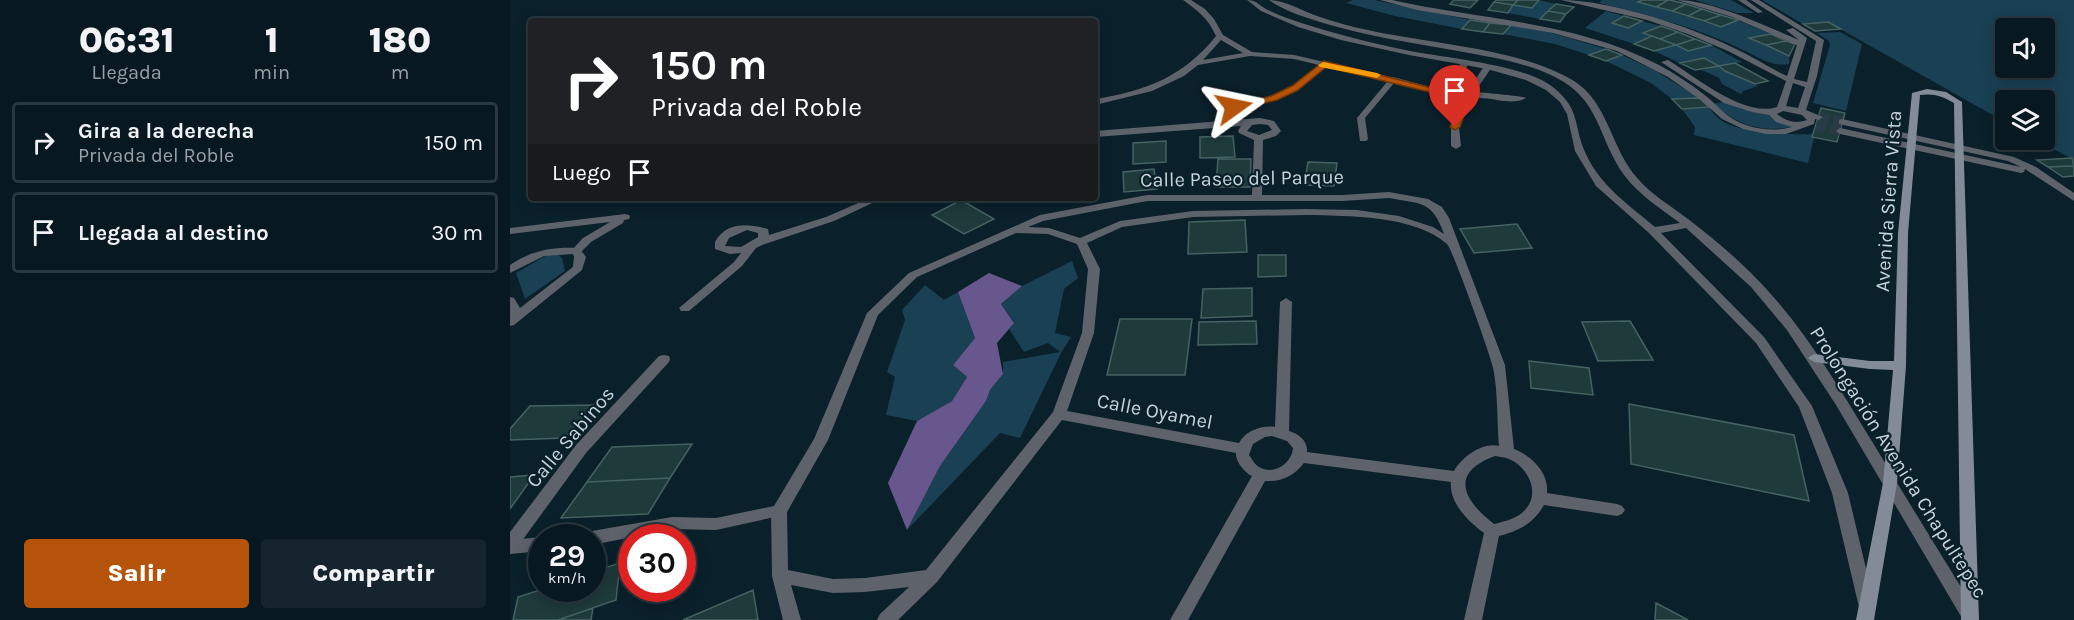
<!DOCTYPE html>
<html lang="es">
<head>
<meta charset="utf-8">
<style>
	:root { --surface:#081820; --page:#16252d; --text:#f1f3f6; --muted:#98a0a5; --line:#29373e; --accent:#b45309 }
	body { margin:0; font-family:Karla,sans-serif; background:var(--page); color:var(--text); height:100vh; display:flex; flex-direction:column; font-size:22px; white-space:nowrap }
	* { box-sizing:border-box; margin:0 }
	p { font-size:20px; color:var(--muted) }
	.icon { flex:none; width:33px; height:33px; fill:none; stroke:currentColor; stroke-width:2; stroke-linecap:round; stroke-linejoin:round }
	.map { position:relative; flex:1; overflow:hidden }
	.drawer { display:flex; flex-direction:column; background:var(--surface); width:510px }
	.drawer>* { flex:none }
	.guide { position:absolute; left:18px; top:18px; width:570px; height:183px; border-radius:6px; box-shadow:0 3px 15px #0003,0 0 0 2px var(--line); background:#202124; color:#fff; overflow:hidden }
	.buttons { position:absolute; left:1485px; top:18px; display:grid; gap:12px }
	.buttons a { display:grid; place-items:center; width:60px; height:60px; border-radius:6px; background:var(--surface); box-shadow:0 3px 15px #0003,0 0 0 2px var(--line); font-size:30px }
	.speed { position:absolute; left:18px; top:524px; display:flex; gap:12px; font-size:30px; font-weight:700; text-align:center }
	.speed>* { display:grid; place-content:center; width:78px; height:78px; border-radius:50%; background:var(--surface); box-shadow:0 3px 15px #0003,0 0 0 2px var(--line); line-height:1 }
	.speed small { font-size:15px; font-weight:400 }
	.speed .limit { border:9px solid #d22; background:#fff; color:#111 }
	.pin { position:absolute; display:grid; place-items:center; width:51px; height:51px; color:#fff; margin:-62px -26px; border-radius:50% 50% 50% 0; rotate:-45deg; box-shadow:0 0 6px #0007 }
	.pin .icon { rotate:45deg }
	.me { position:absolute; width:66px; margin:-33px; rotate:78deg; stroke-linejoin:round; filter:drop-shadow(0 0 4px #0008) }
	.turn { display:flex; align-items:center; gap:21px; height:126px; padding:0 24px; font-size:27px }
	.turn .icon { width:78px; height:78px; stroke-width:2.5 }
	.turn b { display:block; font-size:42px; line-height:51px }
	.then { display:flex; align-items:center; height:57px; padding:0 24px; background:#0003; gap:12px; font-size:22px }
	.eta { display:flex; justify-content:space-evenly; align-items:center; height:102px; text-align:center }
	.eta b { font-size:36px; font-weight:800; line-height:42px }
	.button { display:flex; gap:12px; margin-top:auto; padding:12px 24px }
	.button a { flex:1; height:69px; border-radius:6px; background:var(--accent); color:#fff; font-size:24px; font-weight:800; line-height:69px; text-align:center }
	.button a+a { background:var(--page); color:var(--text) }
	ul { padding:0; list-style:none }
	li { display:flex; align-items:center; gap:18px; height:81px; margin:0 12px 9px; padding:0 12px; border:3px solid var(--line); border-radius:6px }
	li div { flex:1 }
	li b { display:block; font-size:22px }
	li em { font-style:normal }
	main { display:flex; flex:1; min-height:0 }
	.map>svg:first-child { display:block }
</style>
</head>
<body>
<main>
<section class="drawer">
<div class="eta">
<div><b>06:31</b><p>Llegada</p></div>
<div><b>1</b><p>min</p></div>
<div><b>180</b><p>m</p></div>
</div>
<ul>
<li><svg class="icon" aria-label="right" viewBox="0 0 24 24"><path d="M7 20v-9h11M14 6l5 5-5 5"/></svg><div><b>Gira a la derecha</b><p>Privada del Roble</p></div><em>150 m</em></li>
<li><svg class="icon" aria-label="arrive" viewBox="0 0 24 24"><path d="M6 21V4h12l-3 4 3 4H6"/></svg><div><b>Llegada al destino</b></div><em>30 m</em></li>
</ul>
<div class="button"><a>Salir</a><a>Compartir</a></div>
</section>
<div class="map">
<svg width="1564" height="620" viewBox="0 0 1564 620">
	<rect width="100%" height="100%" fill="#0a202a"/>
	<path fill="#194153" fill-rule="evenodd" d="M843 0H864L960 20 952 29 885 16 836 3Z
		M1029 0 1046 4 1030 19 998 13 1003 5 1022 8Z
		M1092 0H1132L1129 2 1211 27 1228 20 1261 34 1240 38 1279 56V64C1262 67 1250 58 1235 51 1189 28 1139 15 1089 3Z
		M1185 0H1221L1244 13H1227Z
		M1252 0H1564V160L1527 140H1534V100H1496L1495 122 1318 22 1293 24ZM1496 28H1534V68H1496Z
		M1096 11 1114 16 1102 23 1118 28 1132 21 1151 26 1134 32 1142 36 1124 44 1075 28Z
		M1001 25 1038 32 1096 49 1079 55 1045 44 993 34Z
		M1330 32 1352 44 1336 111 1303 103 1320 45 1319 41 1307 33Z
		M1166 45 1178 51 1201 45 1232 62 1210 66 1248 86 1233 91 1231 94 1212 84 1209 78 1192 70 1208 66 1194 58 1170 63 1144 51Z
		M1112 55 1146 71 1189 98 1162 99 1141 83 1096 61Z
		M1213 102 1257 114 1263 119 1288 126C1252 133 1231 127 1202 104Z
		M1199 107C1202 111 1205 116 1208 118 1226 134 1282 135 1305 134L1298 163 1184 135 1185 127 1172 109Z
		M44 251 52 258 55 271 15 299 6 273Z
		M562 261 568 278 554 289 545 333 561 337 551 353 510 438 490 433 397 530 430 466 476 401 480 390 493 374V362L550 352 538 343 514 352 499 329 504 322 491 304 512 286Z
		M415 285 434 300 448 292 465 338 443 365 457 377 442 401 407 421 376 415 385 377 377 372 395 320 392 310Z"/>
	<path fill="#67578c" d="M479 273 512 286 491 304 504 323 487 343 493 374 480 390 476 401 430 466 397 530 378 483 407 421 442 401 457 377 443 365 465 338 448 292Z"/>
	<path fill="#1e3a3b" stroke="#456263" stroke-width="1.5" d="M944 0H968L960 8 940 4Z
		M987 0H1008L1003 5 984 2Z
		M1008 0H1029L1022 8 1003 5Z
		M1132 0H1158L1146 7 1128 2Z
		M1158 0H1160L1176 4 1162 11 1146 7Z
		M984 2 1003 5 998 13 978 10Z
		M1046 4 1064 7 1056 14 1038 11Z
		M1176 4 1192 9 1178 16 1162 11Z
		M1192 9 1211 15 1194 21 1178 16Z
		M1038 11 1056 14 1050 22 1030 19Z
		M1211 15 1228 20 1211 27 1194 21Z
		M1114 16 1132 21 1118 28 1102 23Z
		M960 20 980 23 973 32 952 29Z
		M1318 22 1331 29 1305 31 1293 24Z
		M980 23 1001 25 993 34 973 32Z
		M1151 26 1168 32 1150 39 1133 33Z
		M1168 32 1185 39 1166 45 1150 39Z
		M1261 34 1276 41 1256 45 1239 38Z
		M1142 36 1166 45 1144 51 1124 44Z
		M1185 39 1201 45 1178 51 1166 45Z
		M1276 41 1285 44 1279 56 1256 45Z
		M1096 49 1112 55 1096 61 1079 55Z
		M1194 58 1209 66 1185 70 1170 63Z
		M1225 63 1258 81 1245 84 1215 71 1209 66Z
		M1189 98 1199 107 1172 109 1162 99Z
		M1311 108 1335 113 1327 142 1302 137Z
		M723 136 725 157 690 158V137Z
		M656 141V162L623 164V143Z
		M1562 158 1564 166 1538 167 1527 160Z
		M708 159H741L740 187H706Z
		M798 162 827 163 824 186 794 185Z
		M1564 166V176L1553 177 1538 167Z
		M644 169 647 189 614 192 613 172Z
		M451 200 484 219 454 234 422 215Z
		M735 220 737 252 678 254 679 222Z
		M1007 224 1022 248 964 253 950 229Z
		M748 255H776V276L748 277Z
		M742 288V316L691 318 693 289Z
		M610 319H682L675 375H597Z
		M746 321 747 344 688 345 689 322Z
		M1120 321 1143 360 1088 361 1072 322Z
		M1019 361 1079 368 1083 395 1021 388Z
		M1119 404 1284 435 1299 501 1121 464Z
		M83 405 55 438 0 440V429L20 406Z
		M182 444 160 478 77 482 102 447Z
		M24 475 0 509V477Z
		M160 478 138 514 51 518 77 482Z
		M110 563 106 600 48 620H3L8 597 36 588H82V572Z
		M243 590 248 620H173Z
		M1146 603 1178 620H1145Z
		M83 608 81 620H48Z"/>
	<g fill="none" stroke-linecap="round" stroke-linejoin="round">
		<path stroke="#263b45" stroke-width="10" stroke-dasharray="10 4.5" stroke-linecap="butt" d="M1309 117 1332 122
			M1306 126 1330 131"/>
		<path fill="#5e626b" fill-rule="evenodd" d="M115 214 119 215 120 217 119 219 114 220 113 223 81 242 70 253 66 254 61 251 73 238 100 222 0 234V228Z
			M269 505 274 507 277 511 274 515 206 530 162 529 82 545V537H75L76 533 82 531 162 517 206 518Z
			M32 537V551L0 554V540Z"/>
		<path fill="#5e626b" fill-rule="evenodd" d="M673 0H681L695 9 704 19 713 35 742 52 784 55 880 77H883L932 90 934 87 940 86 951 62 955 60 959 62 949 84 960 87 975 65H978L982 67 966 90 967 92C976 93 1013 96 1016 98 999 108 976 93 959 100L949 127 951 146 946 149 941 146V127L950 101 939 99 932 95 884 83 855 118 858 139 856 141H850L847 118 877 82 816 67 788 90 767 100 710 112 706 109 710 106 762 96 782 86 809 65 784 59 740 56 688 65 674 76 642 91 585 105V99C636 91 673 77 706 36 698 18 688 11 673 0ZM711 40 733 53 693 60ZM950 89 959 92 960 93 949 96 939 92Z
			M870 0H882C970 20 1065 21 1147 64 1164 73 1181 84 1196 96 1204 102 1209 109 1217 115 1234 128 1261 133 1282 127L1266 122 1259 115 1242 112 1214 103 1151 62 1158 60C1186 77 1234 118 1267 107L1276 81 1218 51 1178 34 1137 20 1051 0C1100 0 1179 26 1224 48 1242 56 1259 68 1277 76L1287 45 1222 17 1167 0C1201 0 1256 26 1289 40L1276 30 1283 28 1297 38 1284 79 1297 82 1306 41 1241 0H1249L1314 40 1307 76 1296 110 1313 117 1309 120 1305 119 1304 124 1276 134H1256L1233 129 1212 119 1192 101 1158 77 1107 51 1043 33 907 10ZM1283 83 1295 87 1288 108 1276 106ZM1273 111 1292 115 1297 120C1286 124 1276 122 1267 114Z
			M1228 0H1236L1253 12 1248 13Z
			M750 118 764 121 771 131 766 136 753 140 752 195H832L879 192 918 199 932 207 939 218 995 365 1004 449C1022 456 1039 473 1037 493L1107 504 1112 506 1115 510 1112 514 1107 516 1034 505C1023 524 1010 530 989 536L972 620H954L974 533C958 521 939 503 941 482L794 463C784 476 771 482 755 481L678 620H660L742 476C735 473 725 461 726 453L552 420 427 582 388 620H367L370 614 399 587 355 592 323 593 281 585 291 620H273L262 576 261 511 304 439 357 313 399 273 530 215 637 195H742L744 140 729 133 728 131 731 126 585 137V131ZM750 124 758 125 762 130 749 135 737 131 742 125ZM879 198C911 204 922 200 934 234L923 227 889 216 847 210 796 209 683 211 610 221 570 238 539 228 518 227 533 221 637 201H832ZM796 215C837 216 905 215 937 244 942 248 979 351 982 364 988 385 987 422 989 446 972 442 952 457 944 471L797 452C798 441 789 434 779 431L782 302 776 298 770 302 765 427C752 425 735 431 729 443L557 411 584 333 590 269 577 243 612 227 683 217ZM506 233 538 234 567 244 578 269 572 333 543 412 416 570 355 578 323 579 278 570 277 512 318 440 368 315 407 277ZM762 436 777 441 783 448C782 463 764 476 749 467 745 465 742 459 739 455L743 444 755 437ZM985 456C989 457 995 457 999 459 1018 467 1031 493 1015 510 1007 519 995 521 984 524 953 500 939 473 985 456Z
			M1332 119 1504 157 1526 167 1564 193V201L1515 169 1514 172 1511 173 1330 134 1326 131 1330 128 1511 167 1498 161 1329 124V120Z
			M360 198H373L324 221 252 245 246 248 232 266 179 311H171L169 308 224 262 231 253 220 254 205 249V242C217 221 238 224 258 229L259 235 316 217ZM237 230 248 233V237L231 247 215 246 219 238Z
			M66 248 70 249 76 257 72 270 4 325 0 326V297L4 298 10 308 63 267 64 257 63 254 34 256 0 273V265C20 251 42 247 66 248Z
			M154 355 159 356 160 359 159 362 76 453 6 549 0 551V532L66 445 149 356Z"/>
		<path fill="#5e626b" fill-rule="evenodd" d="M737 0C746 0 749 5 756 9 778 20 802 26 825 33 849 40 875 46 900 51 936 58 1017 65 1044 88 1071 110 1063 125 1075 152 1089 185 1119 205 1145 227L1170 223C1150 208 1129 195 1114 175 1087 137 1091 100 1045 77 1015 62 980 57 948 51 902 43 857 36 813 23 795 17 774 11 759 0 776 0 793 12 810 17 825 22 842 27 858 30 920 44 1010 48 1064 81 1099 103 1101 150 1128 179 1142 195 1161 206 1178 219 1207 241 1235 265 1259 292 1300 337 1331 391 1363 443 1396 498 1430 553 1464 608L1467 613 1464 618 1460 620 1452 618 1326 405 1277 330 1241 287 1176 228 1151 233 1254 337 1302 406 1338 493 1364 602 1361 607 1355 610 1349 607 1322 493 1289 407 1246 343 1139 233 1086 186 1065 151 1057 114 1050 102 1036 90 1016 80 977 69 899 55 831 40 788 27 751 11Z"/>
		<path fill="#838a98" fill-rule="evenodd" d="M1417 89 1436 92 1452 102 1469 620H1451L1444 103C1433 96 1423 93 1410 95L1398 233 1396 366 1387 483 1364 620H1346L1373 483 1383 370 1360 369 1304 362 1298 358 1304 354 1360 361H1384L1388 233 1402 93Z"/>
	</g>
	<path fill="#b45309" stroke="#753606" stroke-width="1.5" d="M814 61 958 97 960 99 950 127 945 130 940 127 949 101 932 95 816 67 788 90 767 100 724 110 720 107 761 96 782 86Z"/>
	<path fill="#f59e0b" d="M813 62 867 73 871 75 867 78 810 67 808 65Z"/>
	<g text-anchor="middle" stroke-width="4.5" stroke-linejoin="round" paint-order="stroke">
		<g font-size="20" fill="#c7d4db" stroke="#0a202a">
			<text transform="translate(732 178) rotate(-1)" y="7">Calle Paseo del Parque</text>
			<text transform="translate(1378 201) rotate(-86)" y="7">Avenida Sierra Vista</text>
			<text transform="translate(645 411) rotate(11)" y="7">Calle Oyamel</text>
			<text transform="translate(60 437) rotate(-50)" y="7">Calle Sabinos</text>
			<text transform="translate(1389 462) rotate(58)" y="7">Prolongación Avenida Chapultepec</text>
		</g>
	</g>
</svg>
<div class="buttons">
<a><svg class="icon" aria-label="sound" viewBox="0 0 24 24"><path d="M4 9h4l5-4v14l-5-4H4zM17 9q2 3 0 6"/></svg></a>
<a><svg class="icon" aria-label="layers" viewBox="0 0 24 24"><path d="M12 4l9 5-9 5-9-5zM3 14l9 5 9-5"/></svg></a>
</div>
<div class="speed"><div>29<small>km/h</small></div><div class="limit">30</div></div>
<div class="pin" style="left:945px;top:127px;background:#d93025"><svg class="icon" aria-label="arrive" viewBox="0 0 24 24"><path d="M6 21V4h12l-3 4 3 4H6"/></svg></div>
<svg class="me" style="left:724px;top:107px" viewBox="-20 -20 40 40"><path d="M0-17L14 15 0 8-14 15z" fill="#b45309" stroke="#fff" stroke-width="4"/></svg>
<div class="guide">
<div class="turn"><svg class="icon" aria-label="right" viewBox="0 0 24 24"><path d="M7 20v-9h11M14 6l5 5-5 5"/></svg><div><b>150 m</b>Privada del Roble</div></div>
<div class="then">Luego<svg class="icon" aria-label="arrive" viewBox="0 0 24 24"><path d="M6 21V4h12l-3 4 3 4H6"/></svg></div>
</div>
</div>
</main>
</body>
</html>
